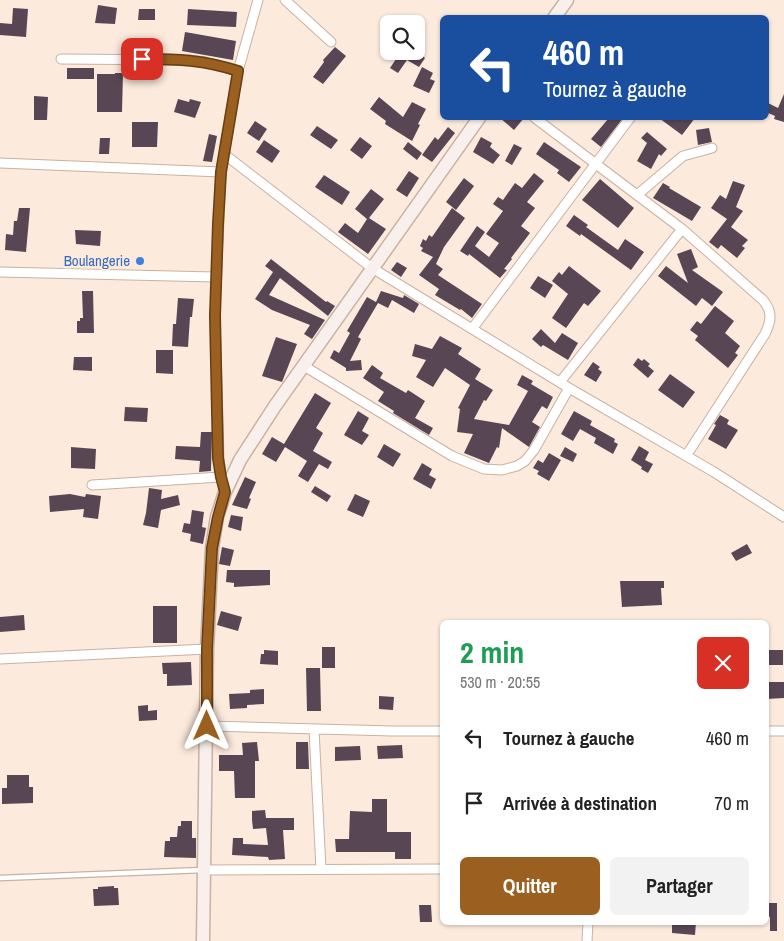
<!DOCTYPE html>
<html lang="fr">
<head>
<meta charset="utf-8">
<style>
	:root { --surface:#fff; --page:#f2f2f2; --text:#222; --muted:#767676; --accent:#9b6020 }
	body { margin:0; font-family:"Archivo Narrow",sans-serif; background:var(--page); color:var(--text); height:100vh; display:flex; flex-direction:column; font-size:19px; white-space:nowrap }
	* { box-sizing:border-box; margin:0 }
	p { font-size:16px; color:var(--muted) }
	.icon { flex:none; width:28px; height:28px; fill:none; stroke:currentColor; stroke-width:2; stroke-linecap:round; stroke-linejoin:round }
	.map { position:relative; flex:1; overflow:hidden }
	.panel { position:absolute; left:440px; top:620px; width:329px; height:305px; display:flex; flex-direction:column; background:var(--surface); border-radius:8px; box-shadow:0 1px 4px #0004 }
	.panel>* { flex:none }
	.top-card { position:absolute; left:440px; top:15px; width:329px; height:105px; border-radius:8px; box-shadow:0 1px 4px #0004; background:#1a4fa0; color:#fff; overflow:hidden }
	.buttons { position:absolute; left:380px; top:15px; display:grid; gap:10px }
	.buttons a { display:grid; place-items:center; width:45px; height:45px; border-radius:8px; background:var(--surface); box-shadow:0 1px 4px #0004; font-size:25px }
	.pin { position:absolute; display:grid; place-items:center; width:42px; height:42px; color:#fff; margin:-21px; border-radius:10px; box-shadow:0 2px 8px #0006 }
	.me { position:absolute; width:55px; margin:-28px; rotate:0deg; stroke-linejoin:round; filter:drop-shadow(0 0 4px #0008) }
	.turn { display:flex; align-items:center; gap:18px; height:105px; padding:0 20px; font-size:22px }
	.turn .icon { width:65px; height:65px; stroke-width:2.5 }
	.turn b { display:block; font-size:35px; line-height:42px }
	.round { display:grid; place-items:center; flex:none; width:52px; height:52px; border-radius:8px; background:var(--page) }
	.headline { display:flex; align-items:center; justify-content:space-between; height:85px; padding:0 20px }
	h1 { font-size:30px; font-weight:800; line-height:38px; color:#1e9e55 }
	.primary-button { display:flex; gap:10px; margin-top:auto; padding:10px 20px }
	.primary-button a { flex:1; height:58px; border-radius:8px; background:var(--accent); color:#fff; font-size:20px; font-weight:800; line-height:58px; text-align:center }
	.primary-button a+a { background:var(--page); color:var(--text) }
	ul { padding:0; list-style:none }
	li { display:flex; align-items:center; gap:15px; height:65px; padding:0 20px }
	li div { flex:1 }
	li b { display:block; font-size:19px }
	li em { font-style:normal }
	.map>svg:first-child { display:block }
</style>
</head>
<body>
<div class="map">
<svg width="784" height="941" viewBox="0 0 784 941">
	<rect width="100%" height="100%" fill="#fceadd"/>
	<path fill="#584654" d="M98 5 117 8 115 24 95 23Z
		M13 8 28 9 26 37 0 35V23L12 24Z
		M139 9H155V20H138Z
		M188 9 237 12 236 27 187 25Z
		M185 32 236 41 233 60 182 51Z
		M335 47 346 56 323 84 313 77 324 62 323 60Z
		M395 51H416L425 58 419 67 407 60 398 73 390 68 396 59 398 60 401 56Z
		M422 67 433 73 430 79 435 81 429 93 413 86Z
		M67 68H94V79H67Z
		M115 73H123L122 112H97V74H115Z
		M784 94V122L774 119 775 116 766 112V102L778 108Z
		M34 96 48 97 47 120H34Z
		M379 97 403 117 412 102 426 109 418 124 420 125 412 141 385 124 386 121 370 109Z
		M178 99 189 102 190 99 201 102 195 118 174 112Z
		M500 118H524L514 130Z
		M609 118H623L601 147 591 139Z
		M659 118H695L682 135Z
		M255 121 267 129 259 141 247 133Z
		M132 122H158L157 147H132Z
		M317 126 338 140 331 149 310 135Z
		M448 127 455 133 432 162 422 155 435 137 438 140Z
		M709 128 712 142 698 145 696 130Z
		M647 132 667 149 661 156 659 154 651 169 637 161 647 143 641 138Z
		M209 134 217 136 212 162 203 161Z
		M360 137 372 146 362 159 350 150Z
		M481 137 492 143 490 147 500 155 493 164 473 152Z
		M100 138H110L109 154H99Z
		M264 140 280 151 272 163 256 152Z
		M408 142 422 153 417 160 403 149Z
		M544 142 581 167 569 182 557 173 559 170 536 154Z
		M514 144 522 148 512 165 505 161Z
		M409 171 419 178 407 197 396 190Z
		M534 173 544 181 527 202 535 208 521 226 530 233 511 258 512 259 504 269 507 270 500 278 469 254 468 256 460 251 477 226 485 232 475 246 489 257 499 243 486 234 503 211 493 204 498 197 503 200 515 183 522 188Z
		M324 175 350 192 342 205 315 187Z
		M464 178 474 186 456 210 446 202Z
		M600 179 634 208 618 228 582 200Z
		M733 181 745 185 736 207 743 211 731 227 748 240 742 246 745 248 737 258 721 245 718 249 709 242 727 219 711 208 720 195 726 199Z
		M663 183 670 187 669 188 701 207 692 221 653 198Z
		M371 189 384 199 369 218 386 229 368 254 338 232 345 223 358 233 367 219 355 209Z
		M19 208H30L26 252 5 250 6 234 13 235 14 221H17Z
		M452 208 465 218 444 247 436 264 443 269 438 275 482 304 472 318 461 309 460 310 435 295 439 289 419 275 433 257 421 251 423 248 420 246 423 239 426 241 429 235 432 237Z
		M574 215 588 225 586 227 618 250 625 239 644 252 631 270 581 234 580 236 566 226Z
		M75 230 101 231 100 246 76 244Z
		M691 249 698 267 692 270 723 292 712 306 702 298 696 306 658 276 666 266 688 283 677 254Z
		M271 259 326 302 327 301 335 306 328 316 280 278 269 295 325 320 312 339 304 334 310 325 272 310 255 299 273 272 265 266Z
		M397 262 407 268 401 277 391 270Z
		M569 266 601 291 588 306 584 303 566 328 552 318 568 294 552 281 559 272 562 275Z
		M538 276 553 285 545 298 530 288Z
		M82 291H93L94 333H77V321H80V318H83Z
		M381 291 403 298 404 295 419 304 414 313 392 300 388 308 378 303 358 337 361 339 350 361 361 360 362 370 346 371V368L330 358 334 350 339 353 350 333 347 331 367 297 376 302Z
		M178 298 194 299 192 317H190L188 347 172 346 173 324H176Z
		M715 306 734 321 725 333 740 346 735 353 738 355 728 368 695 340 698 336 690 330 697 321 701 324Z
		M541 329 555 343 562 333 578 343 568 360 543 345 541 347 532 339Z
		M440 336 462 348 458 354 481 369 475 379 493 390 486 401 484 400 474 419 509 425 528 391 517 385 522 375 533 381 531 384 553 397 547 409 542 406 532 422 540 427 529 447 502 428 499 448 497 447 489 463 464 453 473 434 457 432 460 409 458 408 470 385 445 368 433 387 416 377 426 360 412 356 415 344 432 349Z
		M276 337 297 344 282 382 262 376Z
		M156 350H173V374L156 373Z
		M74 357H92V371L73 370Z
		M638 358 642 361 644 359 650 364 648 366 654 371 648 378 633 365Z
		M593 362 600 367 598 369 602 372 596 382 584 375Z
		M372 365 383 373 380 378 406 393 408 390 425 401 415 418 433 428 429 435 393 413 394 411 378 401 384 392 363 378Z
		M670 374 695 392 683 408 658 390Z
		M315 393 331 403 316 428 323 433 313 451 332 462 328 469 319 464 308 482 298 476 307 461 285 447 276 462 262 454 272 437 284 444Z
		M125 407 148 408 147 422 124 421Z
		M358 411 369 418 362 431 369 435 362 445 344 435Z
		M574 411 592 421 590 425 615 439 614 442 618 444 613 454 594 443 596 438 580 429 573 441 561 434Z
		M720 415 729 420 727 424 738 430 726 449 708 439 716 425 714 424Z
		M201 432H212L211 471 199 472 200 461 175 459 176 446 200 447Z
		M384 444 401 454 393 467 377 457Z
		M639 446 649 452 645 460 653 464 648 473 641 469 642 467 631 460Z
		M71 447 96 449 95 469 71 468Z
		M565 447 577 454 573 462 560 456Z
		M549 453 561 460 549 481 537 474 539 471 533 468 538 460 543 463Z
		M422 463 432 469 429 475 436 479 431 489 413 479Z
		M245 477 256 482 249 498 251 499 247 509 232 505Z
		M315 486 331 496 327 502 311 492Z
		M149 488 162 490 161 499 178 495 180 505 161 510 158 528 143 525 146 513Z
		M70 494 85 497 86 494 101 496 98 519 83 517 84 509 50 512 49 496Z
		M355 494 370 501 363 517 347 510Z
		M192 510 204 512 202 527 206 528 203 544 190 541 191 534 182 532 184 523 190 524Z
		M231 515 243 517 241 531 228 527Z
		M747 544 752 553 736 561 731 553Z
		M222 547 234 550 230 566 219 564Z
		M227 570H270V585L234 587V583L226 582Z
		M620 581H664V588H661L662 605 622 607Z
		M153 606H177V643H153Z
		M221 611 242 617 238 631 217 625Z
		M24 615 25 630 0 632V617Z
		M322 647H335V668H322Z
		M264 650 278 651V665L260 664 261 654H264Z
		M766 650H783V665H766Z
		M191 662 192 685 167 686V674H163L162 663Z
		M306 668H320L321 711H307Z
		M766 682H784V698L766 699Z
		M264 689V704L247 705V708L230 709 229 694 250 693V690Z
		M379 696 394 697 393 710 379 709Z
		M148 705V711L157 710V720L139 721 138 706Z
		M257 742 259 761H255V798H235L234 771H219V755H243L242 743Z
		M296 742H308L309 769H296Z
		M402 745 403 758 378 759 377 746Z
		M360 746 361 760 335 761V747Z
		M7 775H29V787H33V803L2 804V788H7Z
		M372 799H387V832H411V859H395V852H336L335 839H349L350 811 372 812Z
		M265 810 266 818H294V830H283L285 859 269 860 268 857 232 855 233 838H243V844L268 845 266 828 253 829 252 820V811Z
		M181 821H192V838H196V858L164 857 165 841H170V837H177L178 826H181Z
		M114 886V888H118L119 905 94 906 93 889H98V887Z
		M766 903H777V931H770V917L766 916Z
		M419 905H431L432 922H420Z
		M672 922H696L695 935 672 933Z"/>
	<g fill="none" stroke-linecap="round" stroke-linejoin="round">
		<g stroke="#c8b2a2" stroke-width="7">
			<path id="lane" d="M0 878 203 870"/>
		</g>
		<g stroke="#c8b2a2" stroke-width="11">
			<path id="street" d="M285 0 331 42
				M61 59 189 60 205 62 238 71
				M535 118 682 229 763 300C773 312 771 321 765 334L686 456
				M224 154 372 268 569 388 714 472 784 517
				M0 163 221 172
				M637 195 683 156 712 148
				M0 272 215 277
				M472 329 630 118
				M304 366 452 456 484 469 502 470 517 466 525 461 534 450 569 388
				M560 382 682 229
				M92 485 221 477
				M225 492 221 477 219 458 215 316 221 172 238 71 258 0
				M0 659 207 649
				M207 726 392 731H442
				M314 729 321 869
				M766 731H784
				M205 870 442 869
				M587 941 588 922"/>
		</g>
		<g stroke="#c8b2a2" stroke-width="15">
			<path id="secondary" d="M554 18 567 0
				M203 941 207 649 212 548 217 517 225 492 240 460 275 406 479 118"/>
		</g>
		<use href="#lane" stroke="#fff" stroke-width="4.5"/>
		<use href="#street" stroke="#fff" stroke-width="9"/>
		<use href="#secondary" stroke="#f9f0ee" stroke-width="12"/>
	</g>
	<g fill="none" stroke-linecap="round" stroke-linejoin="round">
		<g stroke="#653e15" stroke-width="12">
			<path id="route" d="M142 59C178 59 204 60 238 71L221 172 218 224 215 316 218 458 221 477 225 492 218 517 212 548 207 649V726"/>
		</g>
		<use href="#route" stroke="#9b6020" stroke-width="9"/>
	</g>
	<circle fill="#3f7fe0" stroke="#fceadd" stroke-width="2" cx="140" cy="261" r="5"/>
	<g text-anchor="middle" stroke-width="5" stroke-linejoin="round" paint-order="stroke">
		<g font-size="15" fill="#366cbe" stroke="#fceadd" text-anchor="end">
			<text x="130" y="266">Boulangerie</text>
		</g>
	</g>
</svg>
<div class="buttons">
<a><svg class="icon" aria-label="search" viewBox="0 0 24 24"><circle cx="10" cy="10" r="6"/><path d="M15 15l6 6"/></svg></a>
</div>
<div class="pin" style="left:142px;top:59px;background:#d93025"><svg class="icon" aria-label="arrive" viewBox="0 0 24 24"><path d="M6 21V4h12l-3 4 3 4H6"/></svg></div>
<svg class="me" style="left:207px;top:726px" viewBox="-20 -20 40 40"><path d="M0-17L14 15 0 8-14 15z" fill="#9b6020" stroke="#fff" stroke-width="4"/></svg>
<div class="top-card">
<div class="turn"><svg class="icon" aria-label="left" viewBox="0 0 24 24"><path d="M17 20v-9H6M10 6l-5 5 5 5"/></svg><div><b>460 m</b>Tournez à gauche</div></div>
</div>
<section class="panel">
<div class="headline"><div><h1>2 min</h1><p>530 m · 20:55</p></div><a class="round" style="background:#d93025;color:#fff"><svg class="icon" aria-label="close" viewBox="0 0 24 24"><path d="M6 6l12 12M18 6L6 18"/></svg></a></div>
<ul>
<li><svg class="icon" aria-label="left" viewBox="0 0 24 24"><path d="M17 20v-9H6M10 6l-5 5 5 5"/></svg><div><b>Tournez à gauche</b></div><em>460 m</em></li>
<li><svg class="icon" aria-label="arrive" viewBox="0 0 24 24"><path d="M6 21V4h12l-3 4 3 4H6"/></svg><div><b>Arrivée à destination</b></div><em>70 m</em></li>
</ul>
<div class="primary-button"><a>Quitter</a><a>Partager</a></div>
</section>
</div>
</body>
</html>
